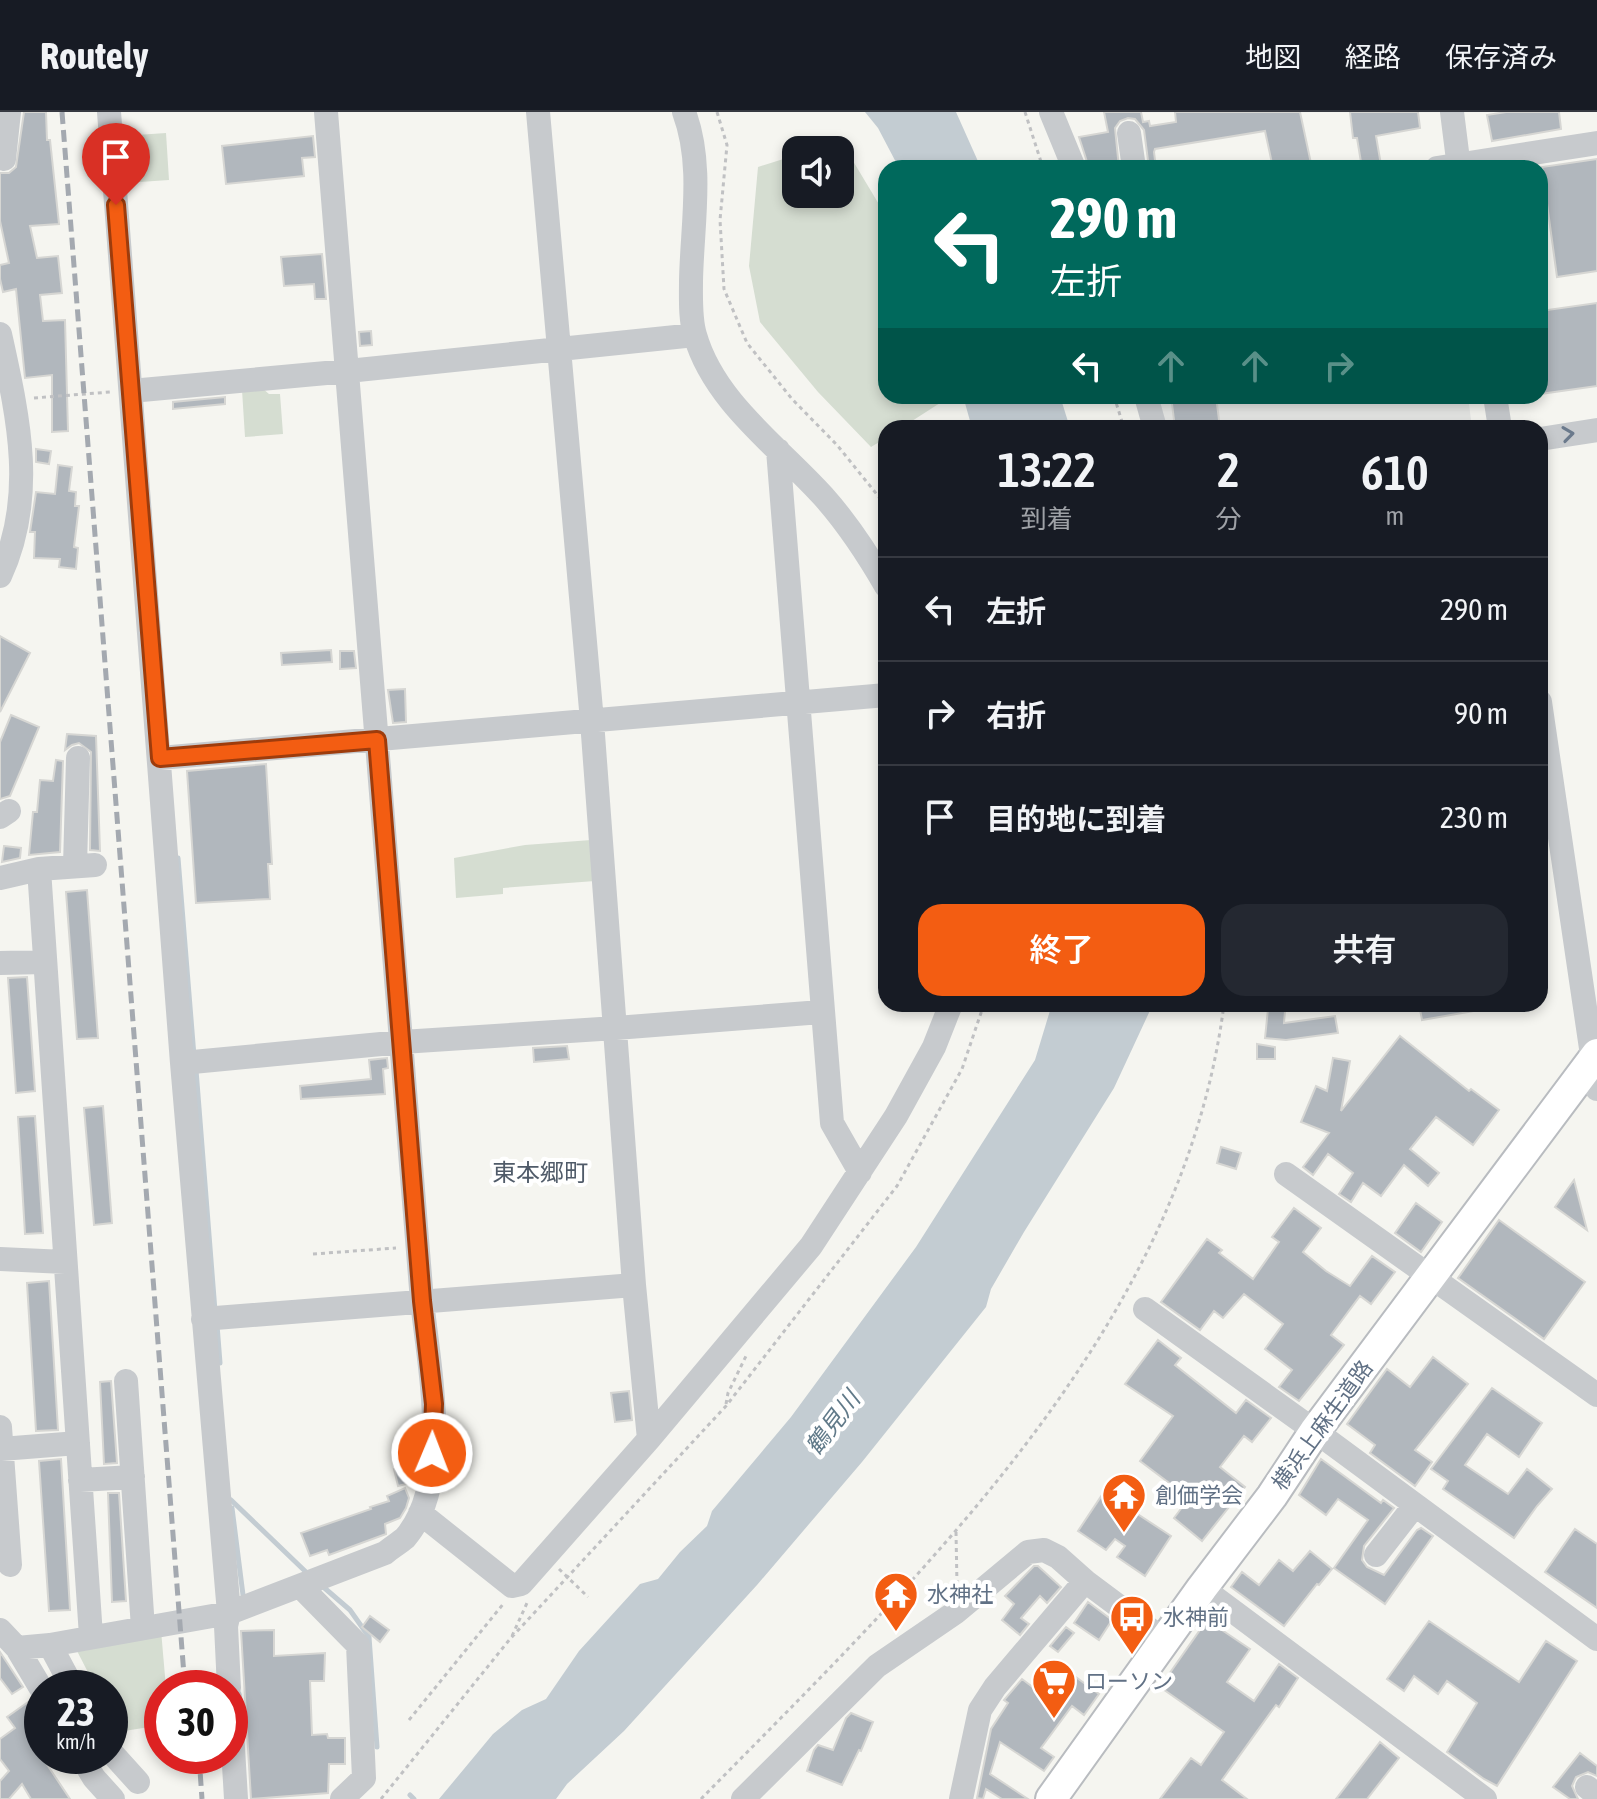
<!DOCTYPE html>
<html lang="ja">
<head>
<meta charset="utf-8">
<style>
	:root { --surface:#171b24; --page:#242831; --text:#f1f3f6; --muted:#9ea1a6; --line:#363941; --accent:#f35d12 }
	body { margin:0; font-family:"Asap Condensed","Noto Sans JP",sans-serif; background:var(--page); color:var(--text); height:100vh; display:flex; flex-direction:column; font-size:30px; white-space:nowrap }
	* { box-sizing:border-box; margin:0 }
	p { font-size:26px; color:var(--muted) }
	.icon { flex:none; width:44px; height:44px; fill:none; stroke:currentColor; stroke-width:2; stroke-linecap:round; stroke-linejoin:round }
	.map { position:relative; flex:1; overflow:hidden }
	.sheet { position:absolute; left:878px; top:308px; width:670px; height:592px; display:flex; flex-direction:column; background:var(--surface); border-radius:24px; box-shadow:0 4px 12px #0003 }
	.sheet>* { flex:none }
	.guide { position:absolute; left:878px; top:48px; width:670px; height:244px; border-radius:24px; box-shadow:0 4px 12px #0003; background:#00695c; color:#fff; overflow:hidden }
	.fabs { position:absolute; left:782px; top:24px; display:grid; gap:16px }
	.fabs a { display:grid; place-items:center; width:72px; height:72px; border-radius:16px; background:var(--surface); box-shadow:0 4px 12px #0003; font-size:40px }
	.speed { position:absolute; left:24px; top:1558px; display:flex; gap:16px; font-size:40px; font-weight:700; text-align:center }
	.speed>* { display:grid; place-content:center; width:104px; height:104px; border-radius:50%; background:var(--surface); box-shadow:0 4px 12px #0003; line-height:1 }
	.speed small { font-size:20px; font-weight:400 }
	.speed .limit { border:12px solid #d22; background:#fff; color:#111 }
	.pin { position:absolute; display:grid; place-items:center; width:68px; height:68px; color:#fff; margin:-82px -34px; border-radius:50% 50% 50% 0; rotate:-45deg; box-shadow:0 0 8px #0007 }
	.pin .icon { rotate:45deg }
	.me { position:absolute; width:88px; margin:-44px; rotate:1deg; stroke-linejoin:round; filter:drop-shadow(0 0 6px #0008) }
	.turn { display:flex; align-items:center; gap:28px; height:168px; padding:0 40px; font-size:36px }
	.turn .icon { width:104px; height:104px; stroke-width:2.5 }
	.turn b { display:block; font-size:56px; line-height:68px }
	.lanes { display:flex; align-items:center; height:76px; padding:0 40px; background:#0003; justify-content:center; gap:40px; direction:ltr }
	.lanes .off { opacity:.35 }
	.eta { display:flex; justify-content:space-evenly; align-items:center; height:136px; text-align:center }
	.eta b { font-size:48px; font-weight:600; line-height:56px }
	.action { display:flex; gap:16px; margin-top:auto; padding:16px 40px }
	.action a { flex:1; height:92px; border-radius:24px; background:var(--accent); color:#fff; font-size:32px; font-weight:600; line-height:92px; text-align:center }
	.action a+a { background:var(--page); color:var(--text) }
	ul { padding:0; list-style:none }
	li { display:flex; align-items:center; gap:24px; height:104px; padding:0 40px; border-top:2px solid var(--line) }
	li div { flex:1 }
	li b { display:block; font-size:30px }
	li em { font-style:normal }
	header { display:flex; align-items:center; gap:48px; box-sizing:border-box; height:112px; padding:0 40px; background:var(--surface); border-bottom:2px solid var(--line) }
	header strong { font-size:38px }
	nav { display:flex; gap:44px; margin-inline-start:auto; font-size:28px }
	.map>svg:first-child { display:block }
</style>
</head>
<body>
<header>
<strong>Routely</strong>
<nav><a>地図</a><a>経路</a><a>保存済み</a></nav>
</header>
<div class="map">
<svg width="1597" height="1687" viewBox="0 0 1597 1687">
	<rect width="100%" height="100%" fill="#f5f5f0"/>
	<path fill="#e5e6e4" d="M1156 284H1468L1472 316H1164Z"/>
	<path fill="#d5ddd1" d="M166 21 169 68 125 71 122 24Z
		M841 29 886 104V284H951L901 316H886V326L871 335 818 280 760 210 749 154 758 55 796 43V82H840V38H811Z
		M262 276 269 282H280L283 322 245 325 242 278Z
		M591 728 595 769 503 776V782L456 786 454 746 525 733Z
		M161 1518 166 1576H162V1613L118 1620 110 1604V1576H96L74 1533Z"/>
	<path fill="#c3ccd2" d="M865 0H956L981 56H899L878 16Z
		M963 284H1060L1070 316H972Z
		M1052 892H1153L1114 976 1024 1120 991 1177 986 1195 862 1350 757 1473 624 1619 567 1672 556 1687H439L493 1622 522 1598 546 1587 579 1539 640 1472 658 1467 680 1440 707 1414 712 1399 791 1305 916 1135 1035 948Z"/>
	<g fill="none" stroke-linecap="round" stroke-linejoin="round">
		<path stroke="#c3ccd2" stroke-width="5" d="M178 746 194 944
			M196 958 215 1199
			M217 1213 220 1251
			M231 1388 307 1461
			M232 1396 243 1483
			M321 1473 350 1498 369 1525 377 1635
			M410 1683 414 1687"/>
	</g>
	<path fill="#b1b7bd" stroke="#d6d6d3" stroke-width="2" d="M24 0H46L47 28H50L59 112 30 114 37 146 58 144 62 181 40 183 43 209 65 208 68 319 52 320V263L25 266 16 177 3 180 0 167V153L9 151 0 109V61H9L16 55Z
		M1104 0H1141L1143 10 1149 9 1150 14 1176 10 1175 0H1300L1312 56H1273L1265 19 1155 37 1154 40 1156 56H1149L1144 18 1135 7 1128 6 1120 9 1115 16 1119 56H1089L1079 25 1108 20Z
		M1350 0H1418L1420 16 1376 24 1381 53 1362 56 1357 26H1353Z
		M1506 0H1559L1561 17 1492 29 1487 3Z
		M313 24 315 45 302 46 304 64 226 72 222 34Z
		M1597 47V159L1557 165 1542 55Z
		M322 142 326 187H315L314 172 284 174 281 145Z
		M1597 191V274L1540 282V199Z
		M371 219 372 233 360 234 359 220Z
		M1171 284H1216L1220 316H1175Z
		M225 285V292L173 297V290Z
		M36 337 51 339 49 352 36 350Z
		M58 353 72 355 69 379 76 380 75 394H79L74 435 78 436 76 457 59 455 60 447 34 446 35 420H30L36 380 55 382Z
		M0 524 30 541 0 600Z
		M331 538 332 550 282 553 281 541Z
		M340 539H354L356 556 340 557Z
		M405 577 406 610 393 611 388 578Z
		M11 603 39 615 10 684 0 687V630Z
		M67 622 96 624 100 739 90 738 91 640 79 631 72 633 65 638Z
		M56 648 63 649 60 740 29 743 33 700H37L40 668 53 669Z
		M266 652 272 752H268L270 787 196 791 187 659Z
		M4 734 21 736 20 746 2 750Z
		M87 778 98 926 77 927 66 780Z
		M27 865 35 979 16 981 8 866Z
		M1419 892H1473L1474 899 1422 908Z
		M1268 897 1285 899 1284 911 1335 904 1338 921 1286 928 1265 926Z
		M1400 924 1469 979 1471 977 1499 998 1473 1033 1436 1005 1410 1037 1439 1061 1428 1074 1404 1053 1381 1084 1363 1071 1351 1090 1339 1082 1353 1061 1328 1042 1313 1063 1303 1055 1329 1021 1301 1010 1316 974 1327 979 1333 946 1350 949 1341 999Z
		M1257 932 1275 935V947H1257Z
		M567 934 569 947 534 950 533 936Z
		M387 946 388 956 383 957 385 982 301 987 300 974 371 967 369 948Z
		M103 994 112 1111 94 1113 84 996Z
		M35 1004 43 1121 25 1122 18 1005Z
		M1221 1035 1241 1041 1236 1057 1217 1051Z
		M1574 1068 1587 1118 1555 1095Z
		M1416 1091 1442 1110 1421 1140 1395 1121Z
		M1294 1096 1321 1116 1303 1140 1326 1159 1350 1174 1372 1144 1395 1160 1371 1192 1360 1184 1331 1223 1344 1233 1299 1289 1279 1275 1292 1258 1265 1237 1283 1212 1244 1182 1223 1206 1214 1199 1200 1218 1161 1190 1207 1127 1222 1138 1219 1141 1253 1167 1279 1130 1272 1125Z
		M1499 1108 1585 1170 1544 1227 1458 1166Z
		M49 1169 58 1318 36 1319 27 1171Z
		M1158 1228 1181 1246 1175 1253 1236 1301 1246 1288 1271 1306 1252 1330 1244 1324 1220 1355 1245 1375 1202 1429 1174 1406 1189 1386 1140 1349 1173 1304 1125 1272Z
		M1433 1245 1468 1272 1415 1338 1432 1350 1415 1374 1370 1341 1375 1333 1347 1312 1387 1257 1410 1275Z
		M111 1269 117 1351 104 1352 100 1270Z
		M1492 1276 1542 1311 1519 1345 1487 1322 1465 1353 1508 1382 1527 1357 1552 1377 1537 1394 1514 1426 1443 1377 1448 1369 1431 1357Z
		M629 1279 632 1308 615 1310 611 1281Z
		M61 1347 70 1498 49 1499 39 1349Z
		M1321 1347 1381 1391 1383 1388 1394 1396 1364 1434 1362 1448 1367 1455 1384 1463 1417 1418 1421 1416 1433 1424 1385 1492 1334 1456 1368 1408 1338 1387 1326 1403 1299 1383Z
		M412 1353 414 1370 398 1374 394 1357Z
		M405 1376 409 1386 406 1396 400 1406 385 1412 386 1422 329 1443 327 1438 310 1444 301 1421 371 1397 370 1395 389 1389 387 1384Z
		M1104 1380 1171 1424 1145 1464 1117 1445 1125 1434 1115 1427 1106 1438 1078 1419Z
		M108 1381H119L126 1489 112 1490Z
		M1575 1417 1597 1432V1496L1545 1460Z
		M1310 1439 1332 1457 1319 1473 1317 1472 1284 1514 1231 1475 1242 1460 1259 1473 1279 1448 1293 1459Z
		M1034 1454H1038L1061 1475 1047 1491 1040 1484 1021 1506 1029 1512 1020 1523 1002 1508 1014 1492 1005 1484Z
		M1088 1490 1112 1508 1099 1528 1074 1511Z
		M370 1504 389 1518 380 1530 362 1515Z
		M1207 1508 1250 1537 1227 1570 1254 1589 1279 1552 1298 1566 1279 1595 1276 1593 1222 1668 1247 1687H1160L1191 1646 1201 1653 1224 1620 1160 1575Z
		M1429 1509 1519 1570 1546 1529 1577 1549 1497 1674 1484 1667 1447 1640 1477 1591 1447 1569 1438 1582 1414 1564 1404 1579 1387 1567Z
		M1066 1515 1074 1521 1058 1540 1050 1534Z
		M274 1518V1544L325 1541 324 1569H310L312 1623 327 1622 328 1626H345V1652H329L328 1681 251 1687 241 1519Z
		M0 1540 23 1575 12 1582 0 1566Z
		M1058 1552 1099 1582 1084 1603 1072 1594 1041 1636 1054 1645 1044 1659 1000 1630 990 1662 1028 1687H1002L986 1677 983 1687 977 1686 991 1617 1008 1591 1004 1588 1022 1567 1038 1579Z
		M28 1590 42 1608V1645L70 1687H31L22 1672 9 1687H0V1669L9 1659 0 1647V1627L15 1616 7 1605Z
		M851 1601 873 1610 861 1639 859 1638 842 1673 807 1659 814 1638 818 1633 833 1638 846 1606Z
		M1380 1630 1399 1646 1367 1687H1336Z
		M1580 1641 1597 1654V1664L1588 1660 1576 1665 1572 1674 1578 1687H1570L1553 1675Z"/>
	<g fill="none" stroke-linecap="round" stroke-linejoin="round">
		<g stroke="#b9bcc0" stroke-width="34">
			<path id="major" d="M1051 1687 1202 1476 1272 1384 1315 1319 1597 942"/>
		</g>
		<path stroke="#c0c1c3" stroke-width="3" stroke-dasharray="4 4" stroke-linecap="butt" d="M717 0 727 33 720 108 724 177 747 231 792 287 837 333 879 385 886 399
			M1025 0 1043 56
			M1114 284 1124 316
			M34 286 110 280
			M313 1142 396 1136
			M726 1292 728 1281 746 1244
			M956 1420 957 1473
			M559 1457 588 1485
			M512 1524 527 1491
			M409 1608 504 1491
			M381 1687 510 1527 726 1294 897 1074 962 957 984 892
			M701 1687C919 1465 1183 1217 1224 892"/>
		<path stroke="#c7cacd" stroke-width="24" d="M109 0 182 951 229 1501 226 1514 229 1576
			M538 0 592 609 634 1173 649 1327
			M684 0C704 53 692 113 691 169 691 186 690 207 695 223 714 290 779 335 823 384 848 412 867 441 886 474
			M1051 0 1074 56
			M1452 0 1459 56
			M1129 21 1134 56
			M4 47 9 0
			M1437 56 1597 31
			M0 222C18 304 37 384 0 464
			M131 279 348 259 695 223
			M1146 284 1155 316
			M1495 284 1500 316
			M1540 327 1597 318
			M778 338 832 1011 860 1060
			M1540 590 1597 977
			M160 646 886 583
			M0 705 9 699
			M75 754 78 646
			M39 757 91 1524
			M0 766 39 757 95 753
			M0 851 45 850
			M182 951 402 930 616 916 821 900
			M1286 1062 1597 1283
			M0 1147 65 1150
			M1145 1197 1315 1319 1597 1527
			M203 1207 634 1173
			M126 1269 143 1516
			M0 1315 10 1453
			M1 1337 78 1331
			M80 1368 133 1365
			M420 1401 512 1474 521 1472 649 1327 811 1134 896 1004 934 935 951 892
			M1376 1443 1415 1393
			M300 1474 358 1533 364 1666 342 1687
			M1202 1476 1485 1687
			M0 1518 17 1536 50 1533 229 1501 385 1441C391 1436 399 1431 405 1426 453 1371 429 1255 422 1189L326 0
			M50 1533 73 1576
			M17 1536 42 1578
			M230 1585 236 1687
			M110 1639 138 1670
			M81 1644 94 1666 113 1687
			M1587 1675 1597 1683
			M743 1687 877 1554 956 1500 1028 1440 1044 1438 1058 1445 1085 1469 1164 1528
			M961 1687 980 1598 995 1575 1085 1469"/>
		<use href="#major" stroke="#fff" stroke-width="30"/>
		<path stroke="#a4a9b0" stroke-width="5" stroke-dasharray="12 6" stroke-linecap="butt" d="M62 0 185 1576
			M199 1644 202 1687"/>
	</g>
	<defs><path id="oneway-chevron" d="M-2-3.5L2.5 0L-2 3.5" fill="none" stroke-width="1.6" stroke-linecap="round" stroke-linejoin="round" transform="scale(2)"/></defs>
	<use stroke="#6b7a8c" href="#oneway-chevron" transform="translate(1568 322) rotate(-8)"/>
	<g fill="none" stroke-linecap="round" stroke-linejoin="round">
		<g stroke="#9e3c0c" stroke-width="20">
			<path id="route" d="M116 93 160 646 377 628 422 1189 434 1292 432 1341"/>
		</g>
		<use href="#route" stroke="#f35d12" stroke-width="14"/>
	</g>
	<defs>
		<g id="temple-pin" transform="scale(2.3)"><path d="M0 17L-7.5 6A9.5 9.5 0 1 1 7.5 6Z" fill="#f35d12" stroke="#fff"/><path d="M0-6L5-2H3V0L6.5 2.5H4V6H1.5V3h-3V6H-4V2.5H-6.5L-3 0V-2H-5Z" fill="#fff"/></g>
		<g id="bus-pin" transform="scale(2.3)"><path d="M0 17L-7.5 6A9.5 9.5 0 1 1 7.5 6Z" fill="#f35d12" stroke="#fff"/><path d="M-5-6H5V4H4V6H2V4H-2V6H-4V4H-5ZM-3.5-4V0h7V-4ZM-3.5 1.2v1.5H-2V1.2ZM2 1.2v1.5H3.5V1.2Z" fill="#fff"/></g>
		<g id="supermarket-pin" transform="scale(2.3)"><path d="M0 17L-7.5 6A9.5 9.5 0 1 1 7.5 6Z" fill="#f35d12" stroke="#fff"/><path d="M-6-5.5h2.5l.6 2H6L4.5 2H-2.5L-4.4-4H-6ZM-1.5 3.2a1.3 1.3 0 1 0 .1 0ZM3 3.2a1.3 1.3 0 1 0 .1 0Z" fill="#fff"/></g>
	</defs>
	<g fill-rule="evenodd">
		<use href="#temple-pin" x="1124" y="1383"/>
		<use href="#temple-pin" x="896" y="1482"/>
		<use href="#bus-pin" x="1132" y="1505"/>
		<use href="#supermarket-pin" x="1054" y="1569"/>
	</g>
	<g text-anchor="middle" stroke-width="8" stroke-linejoin="round" paint-order="stroke">
		<g font-size="22" fill="#617185" stroke="#fff">
			<text transform="translate(1322 1313) rotate(-54)" y="8">横浜上麻生道路</text>
		</g>
		<g font-size="22" fill="#617185" stroke="#fff" text-anchor="start">
			<text x="1155" y="1391">創価学会</text>
			<text x="927" y="1490">水神社</text>
			<text x="1163" y="1513">水神前</text>
			<text x="1085" y="1577">ローソン</text>
		</g>
		<g font-size="24" fill="#505b69" stroke="#fff">
			<text x="540" y="1069">東本郷町</text>
		</g>
		<g font-size="24" font-style="italic" fill="#617a89" stroke="#fff">
			<text transform="translate(833 1311) rotate(-53)" y="8">鶴見川</text>
		</g>
	</g>
</svg>
<div class="fabs">
<a><svg class="icon" aria-label="sound" viewBox="0 0 24 24"><path d="M4 9h4l5-4v14l-5-4H4zM17 9q2 3 0 6"/></svg></a>
</div>
<div class="speed"><div>23<small>km/h</small></div><div class="limit">30</div></div>
<div class="pin" style="left:116px;top:93px;background:#d93025"><svg class="icon" aria-label="arrive" viewBox="0 0 24 24"><path d="M6 21V4h12l-3 4 3 4H6"/></svg></div>
<svg class="me" style="left:432px;top:1341px" viewBox="-20 -20 40 40"><circle r="17" fill="#f35d12" stroke="#fff" stroke-width="3"/><path d="M0-11L8 9 0 5-8 9z" fill="#fff"/></svg>
<div class="guide">
<div class="turn"><svg class="icon" aria-label="left" viewBox="0 0 24 24"><path d="M17 20v-9H6M10 6l-5 5 5 5"/></svg><div><b>290 m</b>左折</div></div>
<div class="lanes"><svg class="icon" aria-label="left" viewBox="0 0 24 24"><path d="M17 20v-9H6M10 6l-5 5 5 5"/></svg><svg class="icon off" aria-label="ahead" viewBox="0 0 24 24"><path d="M12 20V5M6 11l6-6 6 6"/></svg><svg class="icon off" aria-label="ahead" viewBox="0 0 24 24"><path d="M12 20V5M6 11l6-6 6 6"/></svg><svg class="icon off" aria-label="right" viewBox="0 0 24 24"><path d="M7 20v-9h11M14 6l5 5-5 5"/></svg></div>
</div>
<section class="sheet">
<div class="eta">
<div><b>13:22</b><p>到着</p></div>
<div><b>2</b><p>分</p></div>
<div><b>610</b><p>m</p></div>
</div>
<ul>
<li><svg class="icon" aria-label="left" viewBox="0 0 24 24"><path d="M17 20v-9H6M10 6l-5 5 5 5"/></svg><div><b>左折</b></div><em>290 m</em></li>
<li><svg class="icon" aria-label="right" viewBox="0 0 24 24"><path d="M7 20v-9h11M14 6l5 5-5 5"/></svg><div><b>右折</b></div><em>90 m</em></li>
<li><svg class="icon" aria-label="arrive" viewBox="0 0 24 24"><path d="M6 21V4h12l-3 4 3 4H6"/></svg><div><b>目的地に到着</b></div><em>230 m</em></li>
</ul>
<div class="action"><a>終了</a><a>共有</a></div>
</section>
</div>
</body>
</html>
